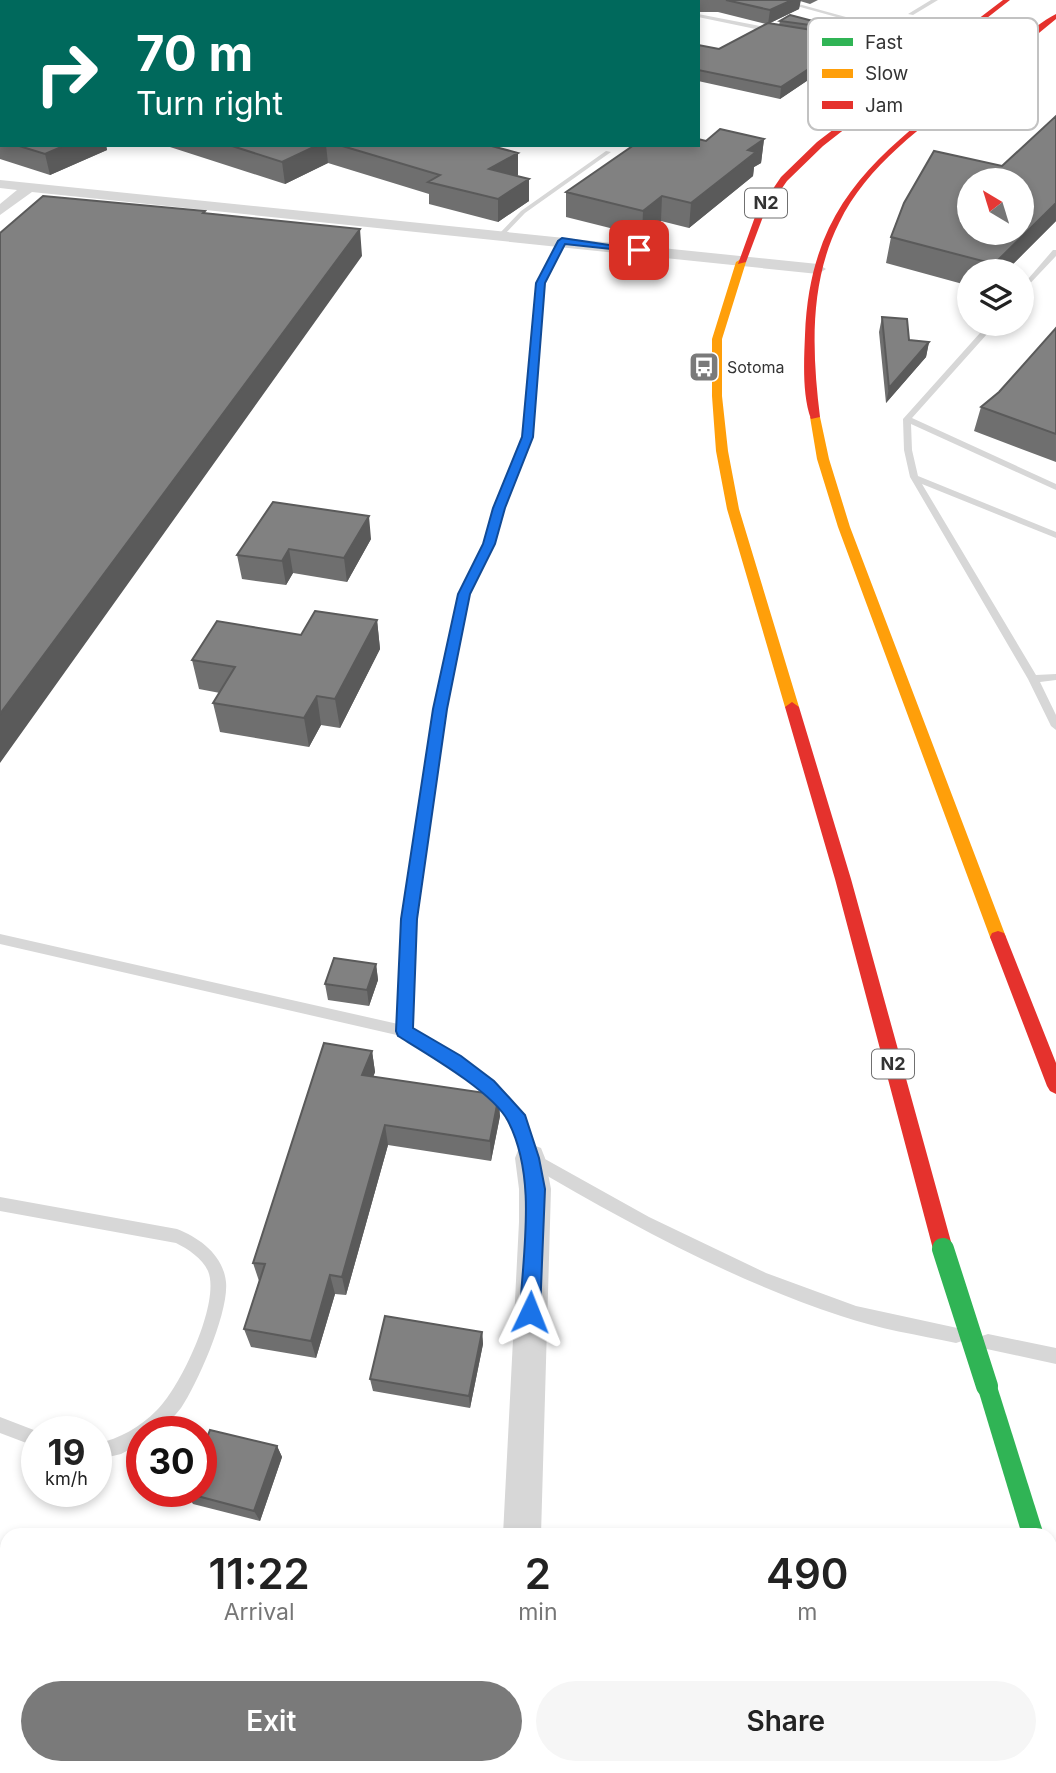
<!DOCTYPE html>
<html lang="en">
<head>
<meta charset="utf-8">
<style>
	:root { --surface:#fff; --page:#f6f6f6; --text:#222; --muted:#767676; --accent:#7a7a7a }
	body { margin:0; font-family:Inter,sans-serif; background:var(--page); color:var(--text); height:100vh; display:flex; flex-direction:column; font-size:26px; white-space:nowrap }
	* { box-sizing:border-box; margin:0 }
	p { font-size:23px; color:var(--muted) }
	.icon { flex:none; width:38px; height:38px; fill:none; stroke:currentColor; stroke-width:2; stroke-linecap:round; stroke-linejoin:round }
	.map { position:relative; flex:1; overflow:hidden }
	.details { position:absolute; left:0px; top:1528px; width:1057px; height:247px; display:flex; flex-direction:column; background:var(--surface); border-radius:21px 21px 0 0; box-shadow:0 4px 10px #0003 }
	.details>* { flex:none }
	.hud { position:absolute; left:0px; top:0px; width:700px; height:147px; box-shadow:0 4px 10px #0003; background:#00695c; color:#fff; overflow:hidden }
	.needle { width:46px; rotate:322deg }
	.buttons { position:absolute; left:957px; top:168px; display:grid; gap:14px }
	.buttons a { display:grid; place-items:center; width:77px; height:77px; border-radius:50%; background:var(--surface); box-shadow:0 4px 10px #0003; font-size:35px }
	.speed { position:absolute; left:21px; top:1416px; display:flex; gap:14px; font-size:35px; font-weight:700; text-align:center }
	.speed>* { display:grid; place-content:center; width:91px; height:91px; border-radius:50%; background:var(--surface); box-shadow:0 4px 10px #0003; line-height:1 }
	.speed small { font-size:18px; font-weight:400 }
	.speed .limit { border:10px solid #d22; background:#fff; color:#111 }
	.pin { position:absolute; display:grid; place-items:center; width:60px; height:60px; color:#fff; margin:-30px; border-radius:14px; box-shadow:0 4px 10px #0006 }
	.me { position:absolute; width:77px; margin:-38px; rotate:2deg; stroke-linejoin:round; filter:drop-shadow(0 0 5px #0008) }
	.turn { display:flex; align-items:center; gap:24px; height:147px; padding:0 21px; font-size:32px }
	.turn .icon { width:91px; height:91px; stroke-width:2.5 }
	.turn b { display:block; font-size:49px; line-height:60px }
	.eta { display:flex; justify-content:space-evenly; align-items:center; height:119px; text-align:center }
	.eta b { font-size:42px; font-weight:600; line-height:49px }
	.primary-button { display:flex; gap:14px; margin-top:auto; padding:14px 21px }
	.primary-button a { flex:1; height:80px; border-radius:42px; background:var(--accent); color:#fff; font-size:28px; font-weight:600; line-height:80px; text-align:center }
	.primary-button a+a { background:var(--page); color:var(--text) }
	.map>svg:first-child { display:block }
</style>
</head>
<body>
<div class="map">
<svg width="1056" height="1773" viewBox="0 0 1056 1773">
	<rect width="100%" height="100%" fill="#fff"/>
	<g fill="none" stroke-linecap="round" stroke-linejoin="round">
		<path fill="#d7d7d7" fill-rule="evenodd" d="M775 0H784L875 25 865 37 853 40V38L861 35 869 26Z
			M931 0H938L913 15 908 14Z
			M698 14 775 29 778 31 775 33 698 17Z
			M606 151 611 152 525 213 503 236H499V234L521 211Z
			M560 240 565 241 545 283 531 437 504 508 494 544 469 594 445 709 415 919 411 1028C446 1050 499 1076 521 1112 528 1125 531 1140 536 1154L649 1217 766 1273 856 1306 962 1329 964 1335 962 1341 956 1343C918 1335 879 1329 841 1316 729 1279 626 1222 525 1163L510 1120 492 1098 461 1074 401 1036 0 944V934L398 1024 403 919 435 709 459 594 484 544 494 508 523 437 537 283Z
			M1053 250H1056V256L1022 292V286Z
			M988 324H996L912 418 1056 484V490L911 424 912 450 918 476 1056 532V538L922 484 1036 675 1056 674V680L1040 682 1056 715V730L1051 726 1028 679 910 477 904 450 903 419Z
			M0 1197 177 1229C200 1238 223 1255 226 1282 229 1312 198 1383 181 1408 174 1417 166 1424 158 1432H142V1443L121 1454 96 1460V1444C121 1438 139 1428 157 1410 180 1388 221 1302 208 1271 202 1258 188 1249 176 1243L0 1211Z
			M988 1334 1056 1348V1364L982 1348 980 1342 982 1336Z
			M0 1417 39 1432H37V1447L0 1433Z"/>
		<path fill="#d7d7d7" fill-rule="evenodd" d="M315 0H329L314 2Z
			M0 180 818 264 826 269 818 274 32 192 0 215V204L17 190 0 188Z
			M530 1144 541 1148 545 1158 551 1189 541 1535H503L519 1222V1189L515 1158 519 1148Z
			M499 1768H541V1773H499Z"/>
		<path fill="#30b455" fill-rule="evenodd" d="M987 1376 994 1379 997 1386 1044 1535H1022L977 1386 980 1379Z"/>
		<path fill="#ff9f0a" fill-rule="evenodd" d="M741 259 746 262 722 339V396L728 451 739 509 799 707 792 712 785 707 727 509 716 451 712 396V339L736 262Z
			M815 414 820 417 829 459 850 527 1006 937 1004 941H992L990 937 838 527 817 459 810 417Z
			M1050 1577 1056 1580V1620L1050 1617Z"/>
		<path fill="#e5322d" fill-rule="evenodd" d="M1003 0H1010L823 146 787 181 764 214 746 262 738 264 756 214 781 177 817 142Z
			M1056 14V19C1028 42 1001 65 973 87 923 126 867 165 839 223 809 283 812 352 820 417L811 419C802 395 804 360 805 335 810 201 880 153 977 77 1001 57 1029 28 1056 14Z
			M792 702 799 707 851 879 953 1249 950 1255 943 1258 936 1255 933 1249 835 879 785 707Z
			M998 931 1004 933 1006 937 1056 1063V1094L1050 1091 1047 1086 990 937 992 933Z"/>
		<path stroke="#30b455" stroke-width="22" d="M943 1249 987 1386"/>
	</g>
	<path fill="#6f6f6f" d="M359 0H462L457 2H367Z
		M607 0H818L810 4 800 1 799 9 770 23 779 25 780 21 847 30V34L906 54 880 70 873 68 862 76 826 68 780 99 698 81V45L719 49 766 24 718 12H699L698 20V2H603Z
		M0 16H2V145H106L107 150 50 175 0 159Z
		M764 139 761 163 754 167 753 176 689 228 661 221 642 236 566 217V192L706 141Z
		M169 145H488L518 175 516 176 529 179V201L498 222 429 204V194L328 163 285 184 170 147Z
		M1056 221 1006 271H970V286L886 263 891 237Z
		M882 317 909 340 929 342 926 357 886 403 879 332Z
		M1056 328V462L974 431 981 407 999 392Z
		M371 539 347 582 293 573 286 585 242 579 237 555Z
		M377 620 380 649 340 728 321 725 309 747 220 732 213 703 220 693 199 689 192 660 301 635Z
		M376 964 378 980 369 1006 328 1000 325 984Z
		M372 1051 375 1072 373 1077 500 1116 491 1161 388 1145 346 1295 335 1294 316 1358 251 1347 244 1329 259 1281 253 1263Z
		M482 1332 483 1344 470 1408 373 1391 370 1379Z
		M277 1446 282 1457 260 1521 193 1504 186 1493Z"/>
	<path fill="#5a5a5a" d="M241 0H292L287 2H237Z
		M423 0H462L457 2H423Z
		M792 0H801L799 9 768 24 770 10Z
		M908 43 906 54 880 70 882 58Z
		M827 57 826 68 780 99 781 87Z
		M875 57 873 68 862 76 864 64Z
		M2 88V109L0 110V89Z
		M764 139 761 163 754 167 753 176 689 228 691 203 748 150Z
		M66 145H106L107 150 50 175 45 154Z
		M318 145H326L328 163 285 184 282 162Z
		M518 153V175L489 192V169Z
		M529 179V201L498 222V199Z
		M662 196 661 221 642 236 643 211Z
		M1056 203V221L1006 271H992L994 264Z
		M360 229 362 256 0 763V714Z
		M929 342 926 357 886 403 889 388Z
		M369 516 371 539 347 582 344 558Z
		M289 549 293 573 286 585 282 561Z
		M377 620 380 649 340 728 335 699Z
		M317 696 321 725 309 747 304 718Z
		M376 964 378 980 369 1006 367 990Z
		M372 1051 375 1072 366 1096 362 1075Z
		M499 1095 500 1116 491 1161 490 1141Z
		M385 1125 388 1145 346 1295 342 1277Z
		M330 1275 335 1294 316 1358 311 1341Z
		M482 1332 483 1344 470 1408 469 1396Z
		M277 1446 282 1457 260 1521 254 1511Z"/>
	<path fill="#818181" stroke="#5a5a5a" stroke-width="2" fill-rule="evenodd" d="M92 0H241L237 1 238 2H87Z
		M607 0H697V2H603Z
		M726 0H792L770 10Z
		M790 15 847 30 780 21Z
		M0 16H2V88L0 89Z
		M768 23 843 35 864 30 908 43 882 58 875 57 864 64 827 57 781 87 698 70V45L719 49Z
		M0 98 2 99V141L0 140Z
		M1056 116V203L994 264 891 237 904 203 934 151 1002 166ZM970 180H1022V233H970Z
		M720 129 764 139 748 150 756 152 691 203 662 196 643 211 566 192 634 145H698V139L706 141Z
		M16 145H66L45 154Z
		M229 145H318L282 162Z
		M339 145H488L518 153 489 169 529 179 498 199 428 182 440 175Z
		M43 196 205 211 203 213 360 229 0 714V233Z
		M882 317 907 319 909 340 929 342 889 388Z
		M1056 328V434L981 407 999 392Z
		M273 502 369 516 344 558 289 549 282 561 237 555Z
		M315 611 377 620 335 699 317 696 304 718 213 703 235 667 192 660 217 621 301 635Z
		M334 958 376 964 367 990 325 984Z
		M324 1043 372 1051 362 1075 499 1095 490 1141 385 1125 342 1277 330 1275 311 1341 244 1329 265 1264 253 1263Z
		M385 1316 482 1332 469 1396 370 1379Z
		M210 1430 277 1446 254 1511 186 1493 187 1491H201V1453Z
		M259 1531 274 1535H258Z
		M0 1696 7 1698V1768H246L265 1773H0Z"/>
	<path fill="#1a73e8" stroke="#114b97" stroke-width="2" d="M562 238 643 250 639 252 565 244 545 283 533 437 505 508 495 544 470 594 447 709 417 919 413 1028 461 1056 494 1081 525 1115 539 1158 545 1189 540 1312 537 1319 530 1322 523 1319 520 1312C523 1251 537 1177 508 1121 493 1092 427 1054 398 1036L396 1031 401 919 433 709 458 594 483 544 493 508 522 437 536 283 558 241Z"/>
	<defs>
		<g id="bus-square" transform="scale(1.575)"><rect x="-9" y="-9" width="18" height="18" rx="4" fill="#7a7a7a" stroke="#fff"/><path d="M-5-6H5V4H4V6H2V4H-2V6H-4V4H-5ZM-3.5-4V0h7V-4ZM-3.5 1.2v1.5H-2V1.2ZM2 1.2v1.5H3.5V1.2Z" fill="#fff"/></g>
	</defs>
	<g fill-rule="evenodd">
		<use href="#bus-square" x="704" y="367"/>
	</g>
	<g text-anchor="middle" stroke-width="7" stroke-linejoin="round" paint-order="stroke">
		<g font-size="16" fill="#333" stroke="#fff" text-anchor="start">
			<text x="727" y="373">Sotoma</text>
		</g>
		<g fill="#fff" stroke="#707070" stroke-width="2">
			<rect x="745" y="188.5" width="42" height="29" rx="5"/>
			<rect x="872" y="1049.5" width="42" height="29" rx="5"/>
		</g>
		<g font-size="18" font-weight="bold" fill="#333">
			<text x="766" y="209">N2</text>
			<text x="893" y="1070">N2</text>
		</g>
	</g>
	<rect x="808" y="18" width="230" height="112" rx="10" fill="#fff" stroke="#c2c2c2" stroke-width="2"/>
	<rect x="822" y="38" width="31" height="8" fill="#30b455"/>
	<rect x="822" y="69" width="31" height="9" fill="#ff9f0a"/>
	<rect x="822" y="101" width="31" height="8" fill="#e5322d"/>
	<g font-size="19" fill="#333">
		<text x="865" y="49">Fast</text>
		<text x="865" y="80">Slow</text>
		<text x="865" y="112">Jam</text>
	</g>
</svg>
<div class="buttons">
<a><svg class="needle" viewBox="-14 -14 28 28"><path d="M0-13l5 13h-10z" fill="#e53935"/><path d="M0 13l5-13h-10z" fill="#767676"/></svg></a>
<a><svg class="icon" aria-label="layers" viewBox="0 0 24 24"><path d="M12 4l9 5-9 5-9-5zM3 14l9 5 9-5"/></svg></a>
</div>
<div class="speed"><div>19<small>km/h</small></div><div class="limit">30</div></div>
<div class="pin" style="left:639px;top:250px;background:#d93025"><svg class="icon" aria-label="arrive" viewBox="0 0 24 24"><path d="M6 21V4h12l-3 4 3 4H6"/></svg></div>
<svg class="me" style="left:530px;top:1312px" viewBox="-20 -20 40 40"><path d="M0-17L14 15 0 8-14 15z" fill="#1a73e8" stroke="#fff" stroke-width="4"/></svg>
<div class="hud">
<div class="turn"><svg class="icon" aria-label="right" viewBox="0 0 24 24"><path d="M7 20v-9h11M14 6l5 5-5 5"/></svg><div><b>70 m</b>Turn right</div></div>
</div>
<section class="details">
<div class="eta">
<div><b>11:22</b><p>Arrival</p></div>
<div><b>2</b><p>min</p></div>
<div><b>490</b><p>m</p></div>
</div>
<div class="primary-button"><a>Exit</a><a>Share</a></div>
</section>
</div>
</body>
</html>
